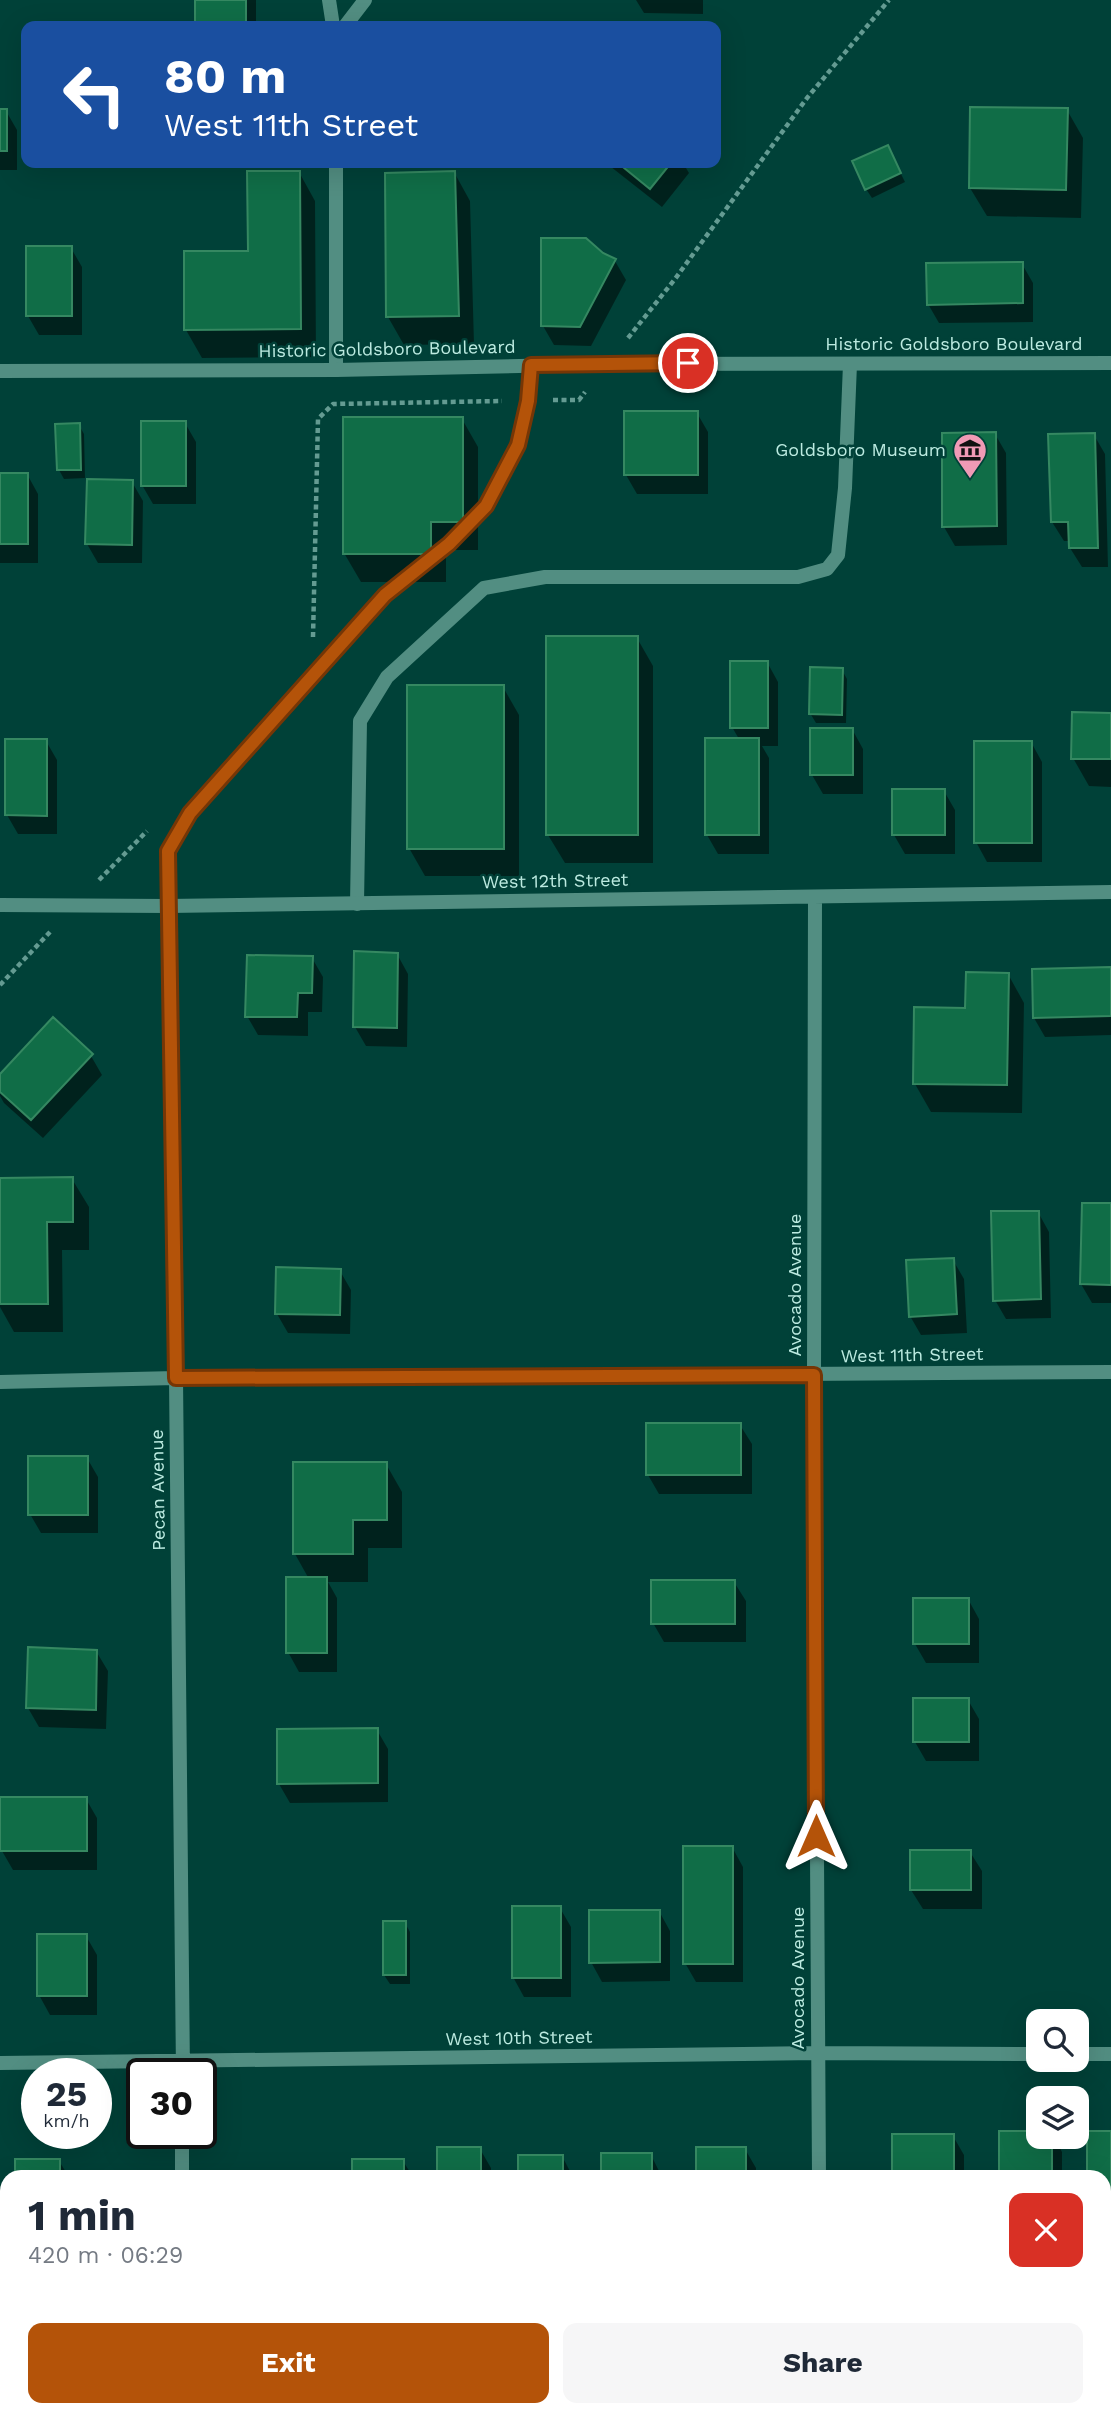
<!DOCTYPE html>
<html lang="en">
<head>
<meta charset="utf-8">
<style>
	:root { --surface:#fff; --page:#f6f6f7; --text:#1f2937; --muted:#747a83; --accent:#b45309 }
	body { margin:0; font-family:"Work Sans",sans-serif; background:var(--page); color:var(--text); height:100vh; display:flex; flex-direction:column; font-size:26px; white-space:nowrap }
	* { box-sizing:border-box; margin:0 }
	p { font-size:23px; color:var(--muted) }
	.icon { flex:none; width:38px; height:38px; fill:none; stroke:currentColor; stroke-width:2; stroke-linecap:round; stroke-linejoin:round }
	.map { position:relative; flex:1; overflow:hidden }
	.side { position:absolute; left:0px; top:2170px; width:1111px; height:247px; display:flex; flex-direction:column; background:var(--surface); border-radius:21px 21px 0 0; box-shadow:0 7px 28px #0002 }
	.side>* { flex:none }
	.hud { position:absolute; left:21px; top:21px; width:700px; height:147px; border-radius:14px; box-shadow:0 7px 28px #0002; background:#1a4fa0; color:#fff; overflow:hidden }
	.fabs { position:absolute; left:1026px; top:2009px; display:grid; gap:14px }
	.fabs a { display:grid; place-items:center; width:63px; height:63px; border-radius:14px; background:var(--surface); box-shadow:0 7px 28px #0002; font-size:35px }
	.speed { position:absolute; left:21px; top:2058px; display:flex; gap:14px; font-size:35px; font-weight:700; text-align:center }
	.speed>* { display:grid; place-content:center; width:91px; height:91px; border-radius:50%; background:var(--surface); box-shadow:0 7px 28px #0002; line-height:1 }
	.speed small { font-size:18px; font-weight:400 }
	.speed .limit { border:4px solid #111; border-radius:10px; background:#fff; color:#111 }
	.pin { position:absolute; display:grid; place-items:center; width:60px; height:60px; color:#fff; margin:-30px; border:4px solid #fff; border-radius:50%; box-shadow:0 2px 7px #0007 }
	.me { position:absolute; width:77px; margin:-38px; rotate:0deg; stroke-linejoin:round; filter:drop-shadow(0 0 5px #0008) }
	.turn { display:flex; align-items:center; gap:24px; height:147px; padding:0 28px; font-size:32px }
	.turn .icon { width:91px; height:91px; stroke-width:2.5 }
	.turn b { display:block; font-size:49px; line-height:60px }
	.round { display:grid; place-items:center; flex:none; width:74px; height:74px; border-radius:14px; background:var(--page) }
	.summary { display:flex; align-items:center; justify-content:space-between; height:119px; padding:0 28px }
	h1 { font-size:42px; font-weight:700; line-height:52px }
	.primary-button { display:flex; gap:14px; margin-top:auto; padding:14px 28px }
	.primary-button a { flex:1; height:80px; border-radius:14px; background:var(--accent); color:#fff; font-size:28px; font-weight:700; line-height:80px; text-align:center }
	.primary-button a+a { background:var(--page); color:var(--text) }
	.map>svg:first-child { display:block }
</style>
</head>
<body>
<div class="map">
<svg width="1111" height="2416" viewBox="0 0 1111 2416">
	<rect width="100%" height="100%" fill="#004138"/>
	<path fill="#0007" d="M197 0H256V26H197Z
		M636 0H703V14L644 13Z
		M1067 110 1083 138 1081 218 987 216 970 188Z
		M0 111H6L17 130V170H0Z
		M892 156 905 182 872 198 866 189Z
		M606 163H683L689 173 662 207Z
		M299 172 315 201 316 357 202 358 186 330 249 253Z
		M454 172 470 201 474 344 404 345 388 317Z
		M71 248 82 267V335H39L28 316Z
		M602 254 615 261 626 280 591 346 554 345 543 326Z
		M1022 264 1033 283V322L939 323 928 304Z
		M697 413 708 432V494H637L626 475Z
		M462 419 478 447V550H446V582H361L344 553Z
		M185 423 196 442V504H153L142 485Z
		M79 425 84 434 85 478 64 479 59 470Z
		M995 434 1006 453 1007 545 955 546 944 527Z
		M1094 435 1105 454 1108 567H1082L1070 548V541H1064L1052 522Z
		M0 474H27L38 494V563H0Z
		M132 482 143 501 142 563H98L87 544Z
		M548 638H637L653 666V863H565L548 835Z
		M767 662 778 682V746H762L769 758V854H718L707 835V739H739L732 727Z
		M842 670 847 679 846 723H816L810 713Z
		M503 687 519 715V876H425L409 848Z
		M1111 714V787L1089 786 1073 758Z
		M852 729 863 749V794H823L812 775Z
		M46 741 57 760V834H18L7 815Z
		M1031 742 1042 762V862H987L976 842Z
		M894 791H944L955 810V854H905L894 835Z
		M397 954 408 974 407 1047 366 1046 355 1027Z
		M312 958 323 977 322 1012H308V1036L258 1035 247 1016Z
		M1111 968V1035L1045 1037 1034 1018Z
		M1008 974 1024 1003 1022 1113 931 1112 915 1084 967 1010Z
		M91 1056 102 1075 43 1138 4 1103 0 1096V1076Z
		M72 1179 89 1207V1250H62L63 1332H14L0 1307V1180Z
		M1111 1205V1303H1092L1081 1284Z
		M1038 1212 1049 1232 1051 1318 1006 1319 995 1300Z
		M953 1260 964 1279 967 1333 921 1335 910 1316Z
		M340 1271 351 1290 350 1334 288 1333 277 1314Z
		M648 1425H740L752 1444V1494H659L648 1475Z
		M87 1458 98 1477V1533H41L30 1514Z
		M386 1464 402 1492V1548H368V1582H328L337 1598V1672H299L288 1652 309 1579 295 1554Z
		M734 1582 746 1601V1642H664L653 1623Z
		M968 1599 979 1619V1663H926L915 1644Z
		M96 1651 108 1671 106 1729 39 1727 28 1708Z
		M968 1700 979 1719V1761H926L915 1742Z
		M377 1730 388 1749V1802L290 1803 279 1784Z
		M86 1799 97 1818V1870H13L2 1851Z
		M732 1847 743 1867V1982H696L685 1963Z
		M970 1852 982 1871V1909H923L911 1890Z
		M560 1908 571 1927V1997H524L513 1977Z
		M659 1911 670 1931V1981L602 1982 591 1962Z
		M405 1923 410 1932V1984H390L384 1975Z
		M86 1936 97 1955V2015H50L39 1995Z
		M1111 2133V2252H1104V2177H1089Z
		M953 2136 964 2155V2177H894Z
		M1038 2137H1054L1062 2152V2177H1001Z
		M480 2149 491 2168V2177H438Z
		M745 2149 756 2168V2177H698Z
		M651 2155 662 2177H602Z
		M562 2156 573 2177H519Z
		M59 2161 69 2177H17Z
		M403 2161 413 2177H354Z
		M350 2410H478L482 2416H350Z
		M714 2410H771V2416H715H717Z"/>
	<path fill="#106d47" stroke="#358861" stroke-width="2" d="M195 0H246V26H195Z
		M970 107 1068 108 1066 190 969 188Z
		M0 109H7V151H0Z
		M888 145 901 173 865 190 852 161Z
		M618 163H671L650 189Z
		M247 171H300L301 329 184 330V251H248Z
		M455 171 459 316 386 317 385 173Z
		M541 238H586L603 253 616 259 580 327 541 326Z
		M26 246H72V316H26Z
		M1023 262V303L927 305 926 263Z
		M624 411H698V475H624Z
		M343 417H463V522H431V554H343Z
		M141 421H186V486H141Z
		M80 423 81 470H57L55 424Z
		M996 432 997 526 942 527V433Z
		M1095 433 1098 548H1069L1068 522H1051L1048 434Z
		M0 473H28V544H0Z
		M87 479 133 480 132 545 85 544Z
		M546 636H638V835H546Z
		M730 661H768V728H730Z
		M810 667 843 668 842 715 809 714Z
		M407 685H504V849H407Z
		M1072 712 1111 713V759H1071Z
		M810 728H853V775H810Z
		M705 738H759V835H705Z
		M5 739H47V816L5 815Z
		M974 741H1032V843H974Z
		M892 789H945V835H892Z
		M354 951 398 953 397 1028 353 1027Z
		M247 955 313 956 312 993H298L297 1017H245Z
		M1111 967V1016L1033 1018 1032 969Z
		M966 972 1009 973 1007 1085 913 1084 914 1007 965 1008Z
		M53 1017 93 1054 31 1120 0 1092V1074Z
		M73 1177V1222H47L48 1304H0V1178Z
		M1082 1203H1111V1285L1080 1284Z
		M991 1211H1039L1041 1299 993 1301Z
		M954 1258 957 1314 909 1317 906 1260Z
		M276 1267 341 1269 340 1315 275 1314Z
		M646 1423H741V1475H646Z
		M28 1456H88V1515H28Z
		M293 1462H387V1520H353V1554H293Z
		M286 1577H327V1653H286Z
		M651 1580H735V1624H651Z
		M913 1598H969V1644H913Z
		M28 1647 97 1650 96 1710 26 1708Z
		M913 1698H969V1742H913Z
		M378 1728V1783L277 1784V1729Z
		M0 1797H87V1851H0Z
		M683 1846H733V1964H683Z
		M910 1850H971V1890H910Z
		M512 1906H561V1978H512Z
		M589 1910H660V1962L589 1963Z
		M383 1921H406V1975H383Z
		M37 1934H87V1996H37Z
		M999 2131H1038V2137H1052V2177H999Z
		M1087 2131H1111V2233H1104V2177H1087Z
		M892 2134H954V2177H892Z
		M437 2147H481V2177H437Z
		M696 2147H746V2177H696Z
		M601 2153H652V2177H601Z
		M518 2155H563V2177H518Z
		M15 2159H60V2177H15Z
		M352 2159H404V2177H352Z
		M348 2410H474V2416H348Z
		M714 2414H765V2416H714Z"/>
	<g fill="none" stroke-linecap="round" stroke-linejoin="round">
		<path stroke="#649b92" stroke-width="4.5" stroke-dasharray="5 3.5" stroke-linecap="butt" d="M628 338 675 279 807 98 889 0
			M553 400H579L585 392
			M313 637 318 419 333 404 502 401
			M99 880 147 831
			M0 985 50 932"/>
		<path stroke="#528e82" stroke-width="14" d="M357 904 360 721 387 677 484 588 545 577H798L827 569 838 555 845 488 850 364
			M168 906V851L190 813 385 595 449 544 486 506 518 445 528 401 531 365"/>
		<path stroke="#528e82" stroke-width="14" d="M329 0 333 26
			M345 26 365 0
			M336 163V370
			M815 897 814 1375 819 2177
			M0 905 168 906 1111 892
			M168 906 176 1378 183 2074
			M0 1382 176 1378 1111 1372
			M1076 2054H1111
			M0 2063 817 2053 1038 2054
			M182 2177V2133
			M821 2410 822 2416
			M181 2416V2410"/>
		<path stroke="#528e82" stroke-width="14" d="M0 371 336 370 608 364 1111 363"/>
	</g>
	<g fill="none" stroke-linecap="round" stroke-linejoin="round">
		<g stroke="#753606" stroke-width="18">
			<path id="route" d="M688 363 531 365 528 401 518 445 486 506 449 544 385 595 190 813 168 851 176 1378 814 1375 816 1836"/>
		</g>
		<use href="#route" stroke="#b45309" stroke-width="12"/>
	</g>
	<defs>
		<g id="museum-pin" transform="scale(1.75)"><path d="M0 17L-7.5 6A9.5 9.5 0 1 1 7.5 6Z" fill="#f09ab5" stroke="#004138"/><path d="M0-6L6-3V-2H-6V-3ZM-5-1h2V3h-2ZM-1-1h2V3h-2ZM3-1h2V3H3ZM-6 4H6V6H-6Z" fill="#111"/></g>
	</defs>
	<g fill-rule="evenodd">
		<use href="#museum-pin" x="970" y="450"/>
	</g>
	<g text-anchor="middle" stroke-width="5" stroke-linejoin="round" paint-order="stroke">
		<g font-size="18" fill="#bcebe1" stroke="#004138">
			<text x="954" y="350">Historic Goldsboro Boulevard</text>
			<text transform="translate(387 349) rotate(-1)" y="6">Historic Goldsboro Boulevard</text>
			<text transform="translate(555 881) rotate(-1)" y="6">West 12th Street</text>
			<text transform="translate(795 1285) rotate(-90)" y="6">Avocado Avenue</text>
			<text transform="translate(912 1355) rotate(-1)" y="6">West 11th Street</text>
			<text transform="translate(158 1490) rotate(-91)" y="6">Pecan Avenue</text>
			<text transform="translate(798 1978) rotate(-90)" y="6">Avocado Avenue</text>
			<text transform="translate(519 2038) rotate(-1)" y="6">West 10th Street</text>
		</g>
		<g font-size="18" fill="#bcebe1" stroke="#004138" text-anchor="end">
			<text x="946" y="456">Goldsboro Museum</text>
		</g>
	</g>
</svg>
<div class="fabs">
<a><svg class="icon" aria-label="search" viewBox="0 0 24 24"><circle cx="10" cy="10" r="6"/><path d="M15 15l6 6"/></svg></a>
<a><svg class="icon" aria-label="layers" viewBox="0 0 24 24"><path d="M12 4l9 5-9 5-9-5zM3 14l9 5 9-5"/></svg></a>
</div>
<div class="speed"><div>25<small>km/h</small></div><div class="limit">30</div></div>
<div class="pin" style="left:688px;top:363px;background:#d93025"><svg class="icon" aria-label="arrive" viewBox="0 0 24 24"><path d="M6 21V4h12l-3 4 3 4H6"/></svg></div>
<svg class="me" style="left:816px;top:1836px" viewBox="-20 -20 40 40"><path d="M0-17L14 15 0 8-14 15z" fill="#b45309" stroke="#fff" stroke-width="4"/></svg>
<div class="hud">
<div class="turn"><svg class="icon" aria-label="left" viewBox="0 0 24 24"><path d="M17 20v-9H6M10 6l-5 5 5 5"/></svg><div><b>80 m</b>West 11th Street</div></div>
</div>
<section class="side">
<div class="summary"><div><h1>1 min</h1><p>420 m · 06:29</p></div><a class="round" style="background:#d93025;color:#fff"><svg class="icon" aria-label="close" viewBox="0 0 24 24"><path d="M6 6l12 12M18 6L6 18"/></svg></a></div>
<div class="primary-button"><a>Exit</a><a>Share</a></div>
</section>
</div>
</body>
</html>
